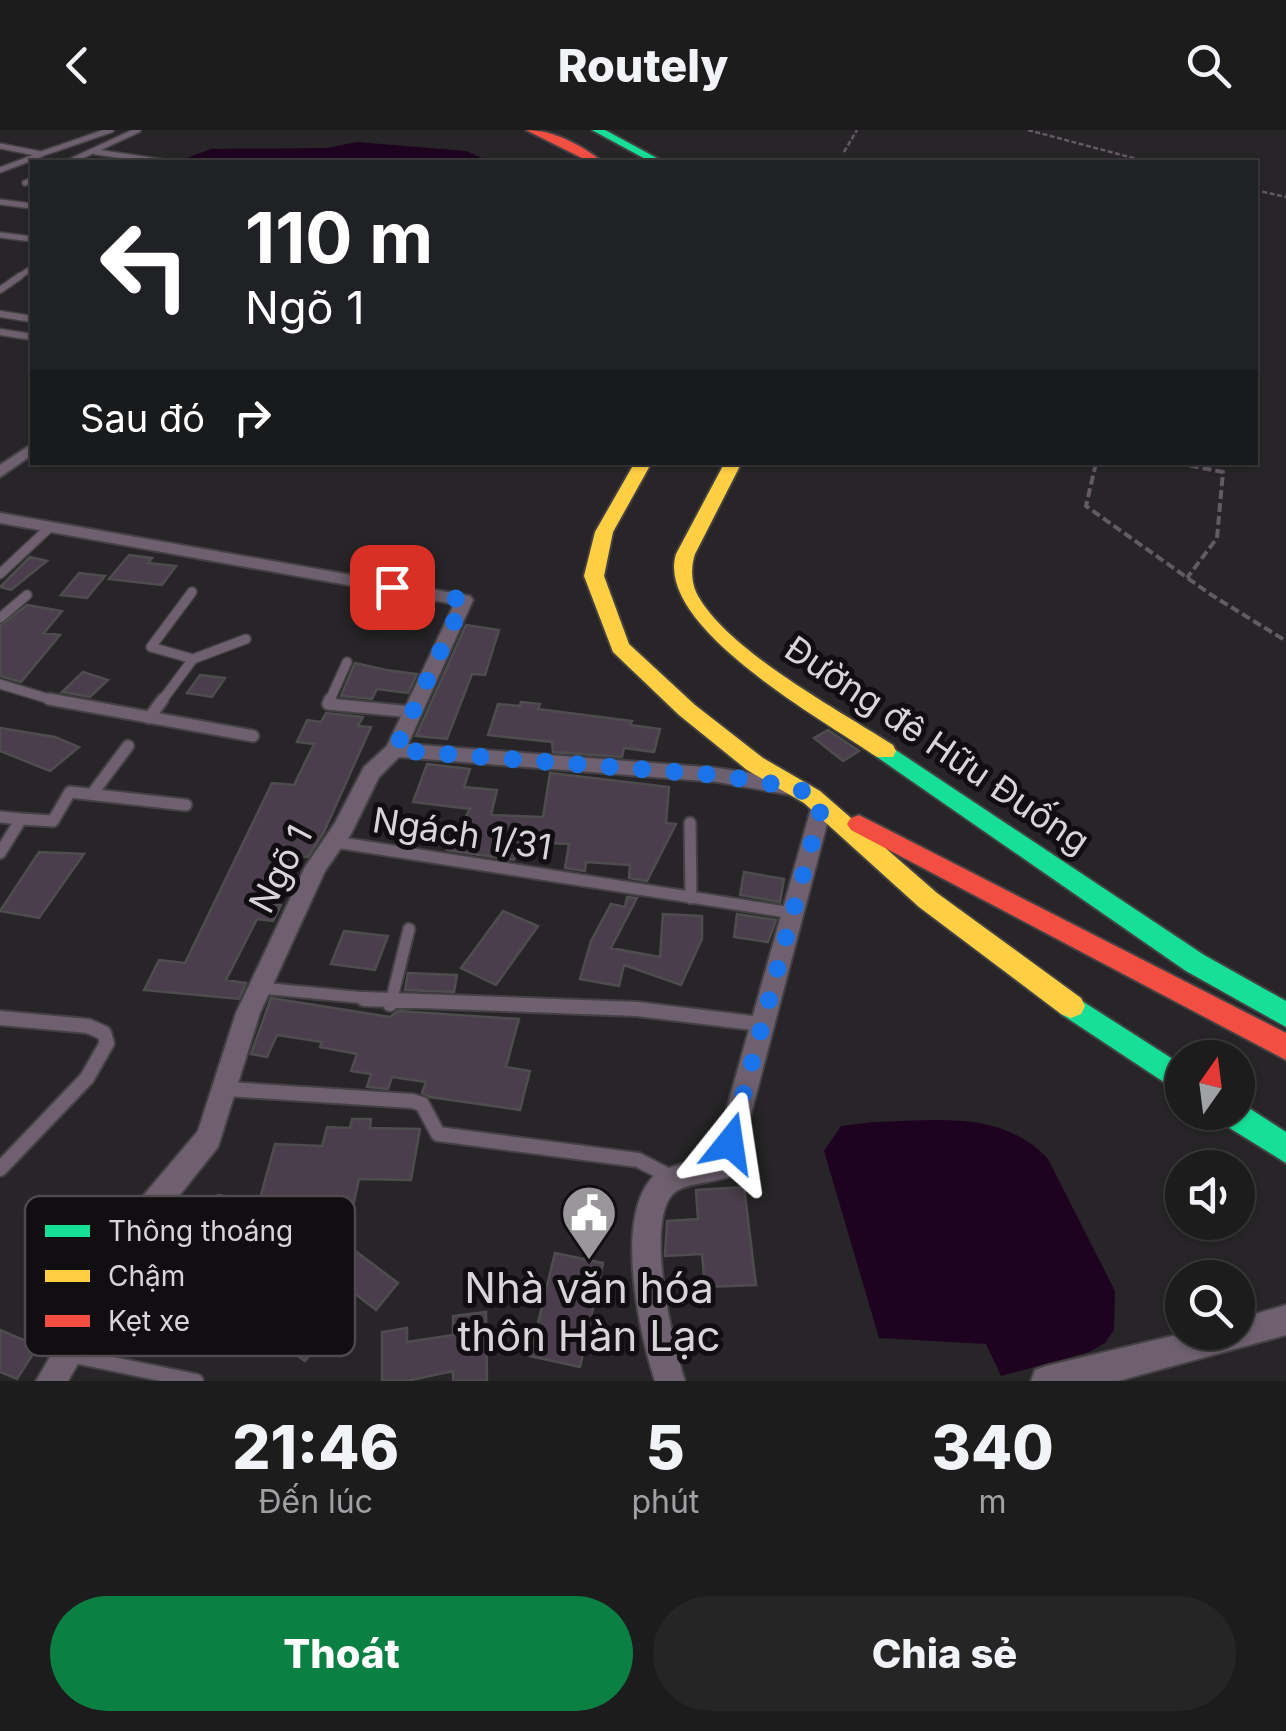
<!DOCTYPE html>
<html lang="vi">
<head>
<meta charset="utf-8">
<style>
	:root { --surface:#1d1c1d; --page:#252526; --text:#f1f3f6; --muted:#a0a1a4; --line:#3b3a3b; --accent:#0b8043 }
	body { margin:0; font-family:Inter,sans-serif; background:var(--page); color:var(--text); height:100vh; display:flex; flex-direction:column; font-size:38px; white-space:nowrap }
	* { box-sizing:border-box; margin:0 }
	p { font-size:32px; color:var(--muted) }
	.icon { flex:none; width:55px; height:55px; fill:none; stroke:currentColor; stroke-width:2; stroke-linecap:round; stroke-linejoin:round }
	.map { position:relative; height:1251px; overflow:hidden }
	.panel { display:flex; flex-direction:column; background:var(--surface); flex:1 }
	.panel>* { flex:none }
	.banner { position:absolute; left:30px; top:30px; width:1228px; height:305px; border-radius:0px; box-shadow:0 2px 8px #0004,0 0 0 2px var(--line); background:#202124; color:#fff; overflow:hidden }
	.needle { width:65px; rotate:14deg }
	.tools { position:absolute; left:1165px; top:910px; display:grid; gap:20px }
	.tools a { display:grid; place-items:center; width:90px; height:90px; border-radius:50%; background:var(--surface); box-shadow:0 2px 8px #0004,0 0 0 2px var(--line); font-size:50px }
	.pin { position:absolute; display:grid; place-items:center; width:85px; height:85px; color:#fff; margin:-42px; border-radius:20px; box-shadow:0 5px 15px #0006 }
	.me { position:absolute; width:110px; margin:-55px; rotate:15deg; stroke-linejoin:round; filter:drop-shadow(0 0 8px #0008) }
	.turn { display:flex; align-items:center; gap:35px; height:210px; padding:0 50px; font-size:45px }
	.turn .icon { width:130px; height:130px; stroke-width:2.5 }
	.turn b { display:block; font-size:70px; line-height:85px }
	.then { display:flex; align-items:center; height:95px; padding:0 50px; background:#0003; gap:20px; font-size:38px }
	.eta { display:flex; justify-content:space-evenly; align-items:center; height:170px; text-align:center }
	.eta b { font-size:60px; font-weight:800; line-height:70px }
	.action { display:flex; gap:20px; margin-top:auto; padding:20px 50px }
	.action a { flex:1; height:115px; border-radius:60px; background:var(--accent); color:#fff; font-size:40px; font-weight:800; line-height:115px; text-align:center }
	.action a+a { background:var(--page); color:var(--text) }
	header { display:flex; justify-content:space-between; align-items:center; height:130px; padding:0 50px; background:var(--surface); font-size:45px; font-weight:800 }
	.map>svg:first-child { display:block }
</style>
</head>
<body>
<header><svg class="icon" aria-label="back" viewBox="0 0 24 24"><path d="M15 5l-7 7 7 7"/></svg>Routely<svg class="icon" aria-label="search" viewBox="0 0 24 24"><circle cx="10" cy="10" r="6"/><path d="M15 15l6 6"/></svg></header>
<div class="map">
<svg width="1286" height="1251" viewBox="0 0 1286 1251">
	<rect width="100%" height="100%" fill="#272527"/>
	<path fill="#1e0321" d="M357 12 466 21 491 32H176L211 19 327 18Z
		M874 992C937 991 1001 979 1048 1029L1115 1161 1114 1200 1105 1213 1089 1222 1001 1246 986 1214 879 1208 824 1021 841 996Z"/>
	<path fill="#4b3e4c" stroke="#4e4d4e" stroke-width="2.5" d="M129 425 152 428 148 433 176 436 162 455 109 449Z
		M30 427 47 431 11 460 0 457Z
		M79 443 105 446 87 468 61 465Z
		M27 475 62 481 44 503 60 505 21 552 0 546V496Z
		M466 495 499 500 485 545 472 544 447 609 416 606Z
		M355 533 386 540 417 544 408 563 377 559 372 569 341 566Z
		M83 542 108 550 90 567 62 562Z
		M200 545 225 548 212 567 187 563Z
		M521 572 540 574 538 579 632 591 630 595 660 599 654 622 624 618 622 627 553 622 552 612 488 605 498 574 520 576Z
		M326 583 363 587 358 596 371 597 324 702 308 727 294 726 273 774 281 775 273 791 257 789 226 850 246 853 239 869 144 860 159 830 185 833 272 653 294 655 314 614 297 612 307 590 321 592Z
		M0 598 55 607 79 617 50 641 0 621Z
		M828 600 859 621 843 631 814 608Z
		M427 634 470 639 464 657 497 660 491 685 543 687 550 643 669 657 666 693 676 694 647 751 629 748 630 735 586 732 585 741 565 738 569 714 525 712 514 730 447 720 470 679 413 672Z
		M39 722 84 724 39 788 0 781Z
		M744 742 784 749 780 772 740 765Z
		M627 767 637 768 611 818 660 827 663 784 702 786V809L681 855 624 835 619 856 580 849 591 811 611 774 625 777Z
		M503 781 538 796 496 855 461 838Z
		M737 784 776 790 768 812 734 807Z
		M344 801 388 806 375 840 331 834Z
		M408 843 457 845 454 862 405 860Z
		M271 868 390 887 398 881 519 889 506 937 530 941 520 980 430 967 422 963 426 952 392 947 388 959 367 957 371 944 351 941 357 924 320 917 322 912 277 905 267 927 251 924Z
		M352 989H371L370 998 420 999 411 1050 359 1049 351 1086 293 1084 282 1113 203 1100 218 1065 259 1072 275 1014 322 1016 327 997 350 998Z
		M744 1057 756 1155 705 1157 702 1124 665 1126 667 1091 698 1089 696 1060Z
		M354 1120 398 1153 376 1180 332 1146Z
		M555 1123 603 1133 580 1237 530 1226Z
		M486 1182 487 1251H453V1241L407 1251H382V1202L407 1198V1212L453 1205V1186Z
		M294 1192 320 1210 305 1231 278 1212Z
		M0 1200 38 1216 17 1249 0 1242Z"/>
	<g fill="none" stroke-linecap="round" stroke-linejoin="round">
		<g stroke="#434143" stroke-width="8">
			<path id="lane-far4" d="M0 16 41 24 111 0
				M96 22 164 32
				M69 32 138 0
				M0 40 40 25
				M25 53 32 50
				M0 72 32 76
				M0 105 32 109
				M17 148 32 138"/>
		</g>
		<g stroke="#434143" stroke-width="9">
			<path id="lane-far3" d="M0 160 20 146
				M0 184 32 189
				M0 202 32 207"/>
		</g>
		<g stroke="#434143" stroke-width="12">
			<path id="lane-far2" d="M0 444 50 397
				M0 488 27 465
				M193 529 246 509
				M0 554 59 572
				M161 572 193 529 151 517 192 462
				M329 572 347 532"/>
		</g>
		<g stroke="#434143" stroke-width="15">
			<path id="lane-far1" d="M49 569 253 606
				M330 569 328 574 412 582
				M149 588 163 569
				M92 664 128 616
				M0 687 21 689
				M690 693 691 768
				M335 712 793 783
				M0 723 21 689 53 691 70 662 186 675
				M261 858 408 872
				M391 872 409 799"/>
		</g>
		<g stroke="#434143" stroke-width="18">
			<path id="lane" d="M364 869 637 879 761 894
				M390 874 391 869
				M0 888 88 896 104 903 107 913 87 948 0 1039
				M227 959 412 971 422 974 438 1004 638 1030 673 1048
				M69 1225 196 1251"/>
		</g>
		<g stroke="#434143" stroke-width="4">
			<path id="street" d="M32 314V325L0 347V335Z
				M0 383 470 466 473 470 408 614 717 638 791 649 798 652 801 657 798 662 791 665 717 652 399 627 379 647 351 704 325 741 260 883 218 1017 163 1086 68 1251H36L143 1066 198 1001 236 883 305 737 335 693 364 637 387 616 454 474 0 393Z
				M822 667 829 669 832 675 740 1026 732 1046C715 1053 683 1052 672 1065 645 1097 673 1214 685 1251H655C639 1202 611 1078 659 1041L714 1024 812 675 815 669Z
				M1286 1175V1205L1118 1251H1031L1035 1240 1046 1236 1189 1202H1238V1189Z"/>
		</g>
		<g stroke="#434143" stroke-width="4">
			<path id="fast" d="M592 0H605L664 32H651Z
				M885 613 1204 825 1286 871V897L1186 841 877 627 874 621 877 615Z
				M1071 864 1182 935V964L1061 884 1057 876 1061 868Z
				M1238 971 1286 1002V1033L1220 992 1216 982H1238Z"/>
		</g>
		<g stroke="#434143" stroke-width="4">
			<path id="slow" d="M635 332H652L613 402 604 446 629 514 695 575 763 628 820 661 937 763 1081 868 1085 876 1081 884 1071 888 1061 884 919 777 804 673 747 640 679 585 613 522 584 446 595 402Z
				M725 332H742L695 424C691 436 691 450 696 462 724 519 839 580 893 615L896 621 893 627H877C825 591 654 497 676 424Z"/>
		</g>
		<g stroke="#434143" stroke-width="4">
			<path id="jam" d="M526 0C554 0 581 15 603 32H590Z
				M859 685 1286 903V930L851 700 847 694 851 688Z"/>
		</g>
		<path stroke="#635b63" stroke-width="2.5" stroke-dasharray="5 2.5" stroke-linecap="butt" d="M1028 0 1148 32
			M844 22 857 0
			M1255 60 1286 67
			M1174 332 1189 335"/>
		<path stroke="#635b63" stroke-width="4" stroke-dasharray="9 4" stroke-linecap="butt" d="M1096 333 1086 376 1210 464 1286 511
			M1177 333 1223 342 1217 408 1187 448"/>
		<use href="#lane-far4" stroke="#6e606e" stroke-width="5"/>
		<use href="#lane-far3" stroke="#6e606e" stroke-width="6"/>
		<use href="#lane-far2" stroke="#6e606e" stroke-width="9"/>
		<use href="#lane-far1" stroke="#6e606e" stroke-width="11"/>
		<use href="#lane" stroke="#6e606e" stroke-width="14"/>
		<use href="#street" fill="#6e606e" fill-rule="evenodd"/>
		<use href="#fast" fill="#16e098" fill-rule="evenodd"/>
		<use href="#slow" fill="#ffcf43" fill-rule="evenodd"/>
		<use href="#jam" fill="#f24e42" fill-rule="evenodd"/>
	</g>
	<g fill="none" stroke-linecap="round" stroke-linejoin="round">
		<path stroke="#1a73e8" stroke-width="18" stroke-dasharray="0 32.4" d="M392 457 464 470 395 620 717 645 798 658 822 675 730 1013"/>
	</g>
	<defs>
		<g id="civic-pin" transform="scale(2.875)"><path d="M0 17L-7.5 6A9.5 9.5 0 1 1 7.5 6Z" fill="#9a979a" stroke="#100e10"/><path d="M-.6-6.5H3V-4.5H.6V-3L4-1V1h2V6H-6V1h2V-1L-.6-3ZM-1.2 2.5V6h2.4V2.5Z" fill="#fff"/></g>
	</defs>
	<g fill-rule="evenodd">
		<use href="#civic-pin" x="589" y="1083"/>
	</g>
	<g text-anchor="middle" stroke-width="10" stroke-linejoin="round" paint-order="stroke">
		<g font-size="35" fill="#d8d5d8" stroke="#100e10">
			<text transform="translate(937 615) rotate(34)" y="12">Đường đê Hữu Đuống</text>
			<text transform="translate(462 704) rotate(9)" y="12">Ngách 1/31</text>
			<text transform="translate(281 739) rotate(-62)" y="12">Ngõ 1</text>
		</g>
		<g font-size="42" fill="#d8d5d8" stroke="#100e10">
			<text x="589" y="1173">Nhà văn hóa<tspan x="589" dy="48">thôn Hàn Lạc</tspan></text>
		</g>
	</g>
	<rect x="25" y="1066" width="330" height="160" rx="15" fill="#100e10" stroke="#4c4a4c" stroke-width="2.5"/>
	<rect x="45" y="1095" width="45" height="12" fill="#16e098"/>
	<rect x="45" y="1140" width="45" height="12" fill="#ffcf43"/>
	<rect x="45" y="1185" width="45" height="12" fill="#f24e42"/>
	<g font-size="28" fill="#d8d5d8">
		<text x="108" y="1111">Thông thoáng</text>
		<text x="108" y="1156">Chậm</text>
		<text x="108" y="1201">Kẹt xe</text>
	</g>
</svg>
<div class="tools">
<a><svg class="needle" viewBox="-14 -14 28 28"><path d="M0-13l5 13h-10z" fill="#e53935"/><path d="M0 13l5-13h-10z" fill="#a0a1a4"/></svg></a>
<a><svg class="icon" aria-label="sound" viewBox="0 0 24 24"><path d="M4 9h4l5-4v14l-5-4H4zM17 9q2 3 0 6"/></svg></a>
<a><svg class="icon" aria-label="search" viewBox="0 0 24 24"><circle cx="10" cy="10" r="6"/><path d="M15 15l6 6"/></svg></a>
</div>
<div class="pin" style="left:392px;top:457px;background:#d93025"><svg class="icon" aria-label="arrive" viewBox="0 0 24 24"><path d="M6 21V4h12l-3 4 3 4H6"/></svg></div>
<svg class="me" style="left:730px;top:1013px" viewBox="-20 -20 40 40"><path d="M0-17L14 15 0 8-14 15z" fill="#1a73e8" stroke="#fff" stroke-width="4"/></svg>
<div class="banner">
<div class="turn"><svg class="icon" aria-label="left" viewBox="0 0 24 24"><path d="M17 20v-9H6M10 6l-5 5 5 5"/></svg><div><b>110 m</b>Ngõ 1</div></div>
<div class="then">Sau đó<svg class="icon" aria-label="right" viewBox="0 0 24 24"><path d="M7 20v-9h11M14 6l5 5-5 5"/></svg></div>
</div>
</div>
<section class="panel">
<div class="eta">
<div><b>21:46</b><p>Đến lúc</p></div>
<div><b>5</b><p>phút</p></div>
<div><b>340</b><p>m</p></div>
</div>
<div class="action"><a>Thoát</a><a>Chia sẻ</a></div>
</section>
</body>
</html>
